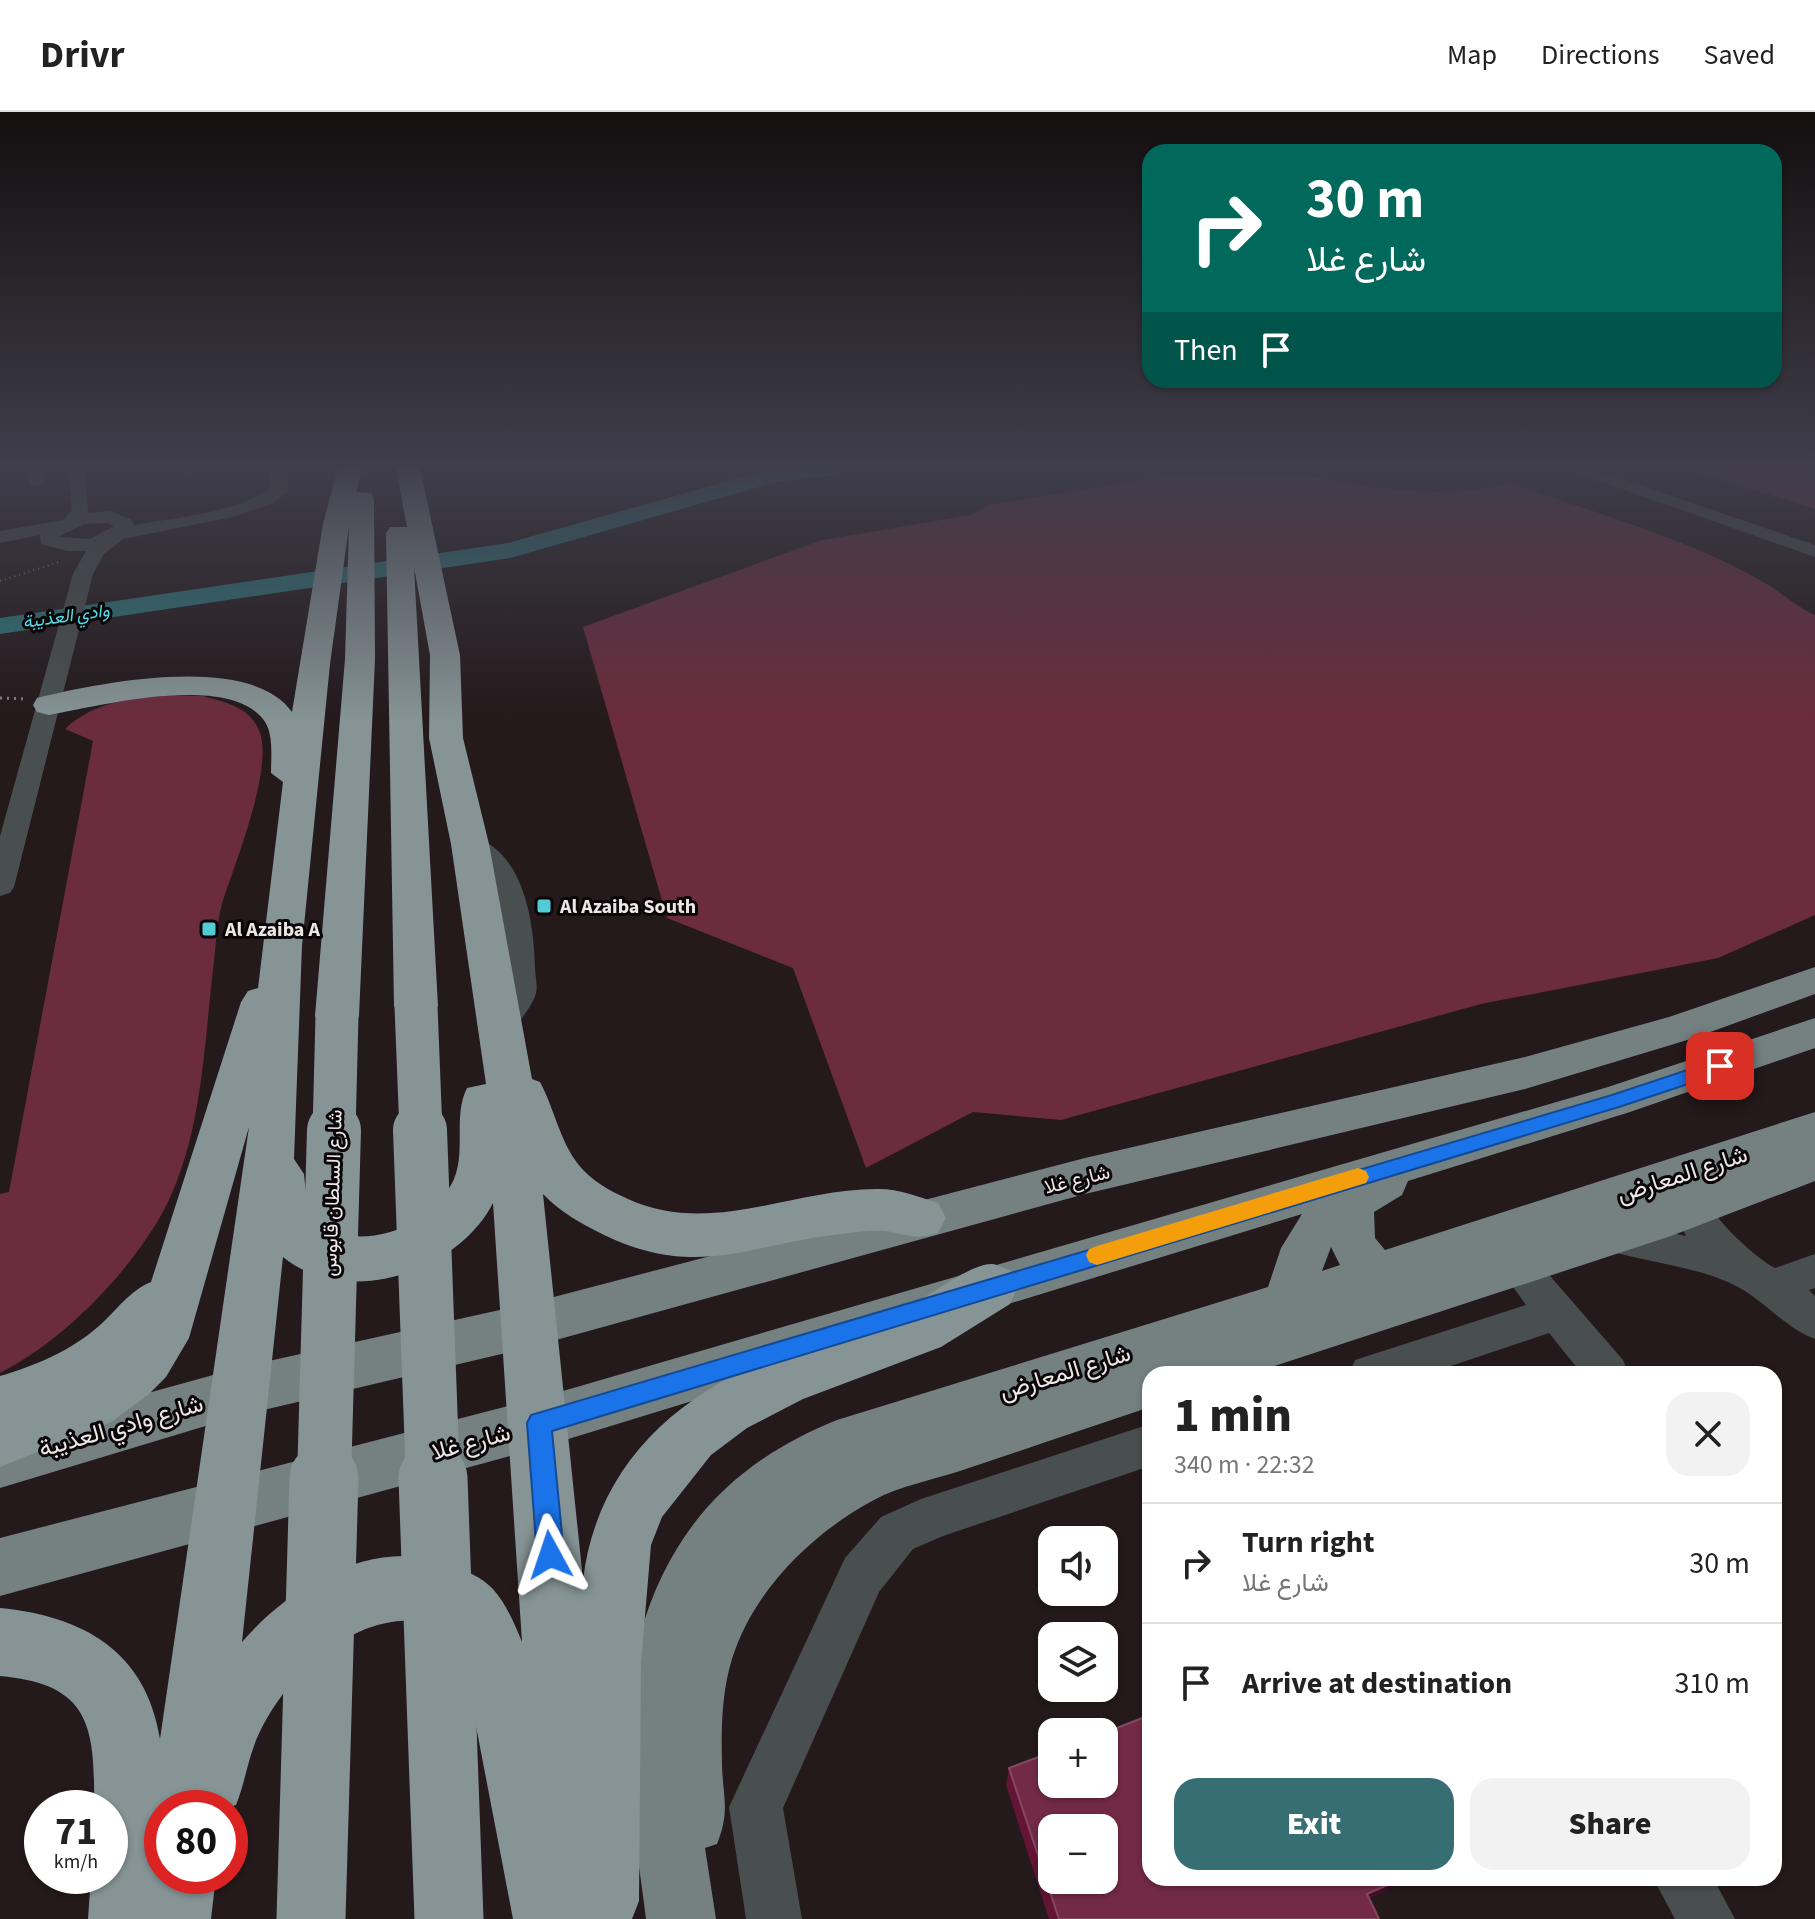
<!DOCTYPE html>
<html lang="en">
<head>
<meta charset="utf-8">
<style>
	:root { --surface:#fff; --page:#f2f2f2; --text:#222; --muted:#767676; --line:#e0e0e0; --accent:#376e73 }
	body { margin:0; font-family:"Source Sans 3",Vazirmatn,sans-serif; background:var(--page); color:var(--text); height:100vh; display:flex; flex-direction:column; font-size:30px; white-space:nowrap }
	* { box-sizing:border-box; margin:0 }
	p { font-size:26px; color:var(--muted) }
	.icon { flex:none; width:44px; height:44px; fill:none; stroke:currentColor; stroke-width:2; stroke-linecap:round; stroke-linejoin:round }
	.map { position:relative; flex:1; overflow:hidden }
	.drawer { position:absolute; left:1142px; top:1254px; width:640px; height:520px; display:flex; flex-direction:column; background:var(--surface); border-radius:24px; box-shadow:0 2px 6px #0004 }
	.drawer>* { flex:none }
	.guide { position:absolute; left:1142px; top:32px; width:640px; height:244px; border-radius:24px; box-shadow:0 2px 6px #0004; background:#00695c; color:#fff; overflow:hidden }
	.fabs { position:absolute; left:1038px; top:1414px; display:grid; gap:16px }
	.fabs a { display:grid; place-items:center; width:80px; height:80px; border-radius:16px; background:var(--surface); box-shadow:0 2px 6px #0004; font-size:40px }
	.speed { position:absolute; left:24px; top:1678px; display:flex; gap:16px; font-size:40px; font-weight:700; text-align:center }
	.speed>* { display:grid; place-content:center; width:104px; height:104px; border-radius:50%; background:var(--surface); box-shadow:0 2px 6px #0004; line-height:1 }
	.speed small { font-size:20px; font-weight:400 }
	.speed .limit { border:12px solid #d22; background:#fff; color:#111 }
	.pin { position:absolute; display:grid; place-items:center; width:68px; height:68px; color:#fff; margin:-34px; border-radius:16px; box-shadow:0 4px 12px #0006 }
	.me { position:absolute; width:88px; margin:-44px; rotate:355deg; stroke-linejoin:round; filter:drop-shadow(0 0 6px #0008) }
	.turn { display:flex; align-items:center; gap:28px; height:168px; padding:0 32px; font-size:36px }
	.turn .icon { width:104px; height:104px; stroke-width:2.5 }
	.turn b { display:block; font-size:56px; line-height:68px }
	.then { display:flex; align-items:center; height:76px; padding:0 32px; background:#0003; gap:16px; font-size:30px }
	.round { display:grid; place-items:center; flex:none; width:84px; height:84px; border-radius:24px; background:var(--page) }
	.headline { display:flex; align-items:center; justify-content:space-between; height:136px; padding:0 32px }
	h1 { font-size:48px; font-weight:800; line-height:60px }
	.primary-button { display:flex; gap:16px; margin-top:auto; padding:16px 32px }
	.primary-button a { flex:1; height:92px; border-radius:24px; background:var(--accent); color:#fff; font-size:32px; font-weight:800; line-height:92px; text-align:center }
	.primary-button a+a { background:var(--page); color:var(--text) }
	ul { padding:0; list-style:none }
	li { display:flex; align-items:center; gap:24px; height:120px; padding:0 32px; border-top:2px solid var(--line) }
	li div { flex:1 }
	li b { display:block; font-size:30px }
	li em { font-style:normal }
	header { display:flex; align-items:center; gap:48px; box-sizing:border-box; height:112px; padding:0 40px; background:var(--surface); border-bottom:2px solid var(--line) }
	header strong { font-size:38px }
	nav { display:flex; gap:44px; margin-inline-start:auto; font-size:28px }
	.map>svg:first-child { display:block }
</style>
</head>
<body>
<header>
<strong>Drivr</strong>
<nav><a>Map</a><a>Directions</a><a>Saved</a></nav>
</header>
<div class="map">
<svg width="1815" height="1807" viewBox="0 0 1815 1807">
	<rect width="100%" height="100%" fill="#24191b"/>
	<path fill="#6b2c3d" d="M1686 356H1815V397Z
		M1292 361C1363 374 1439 390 1510 371 1593 401 1686 425 1763 470 1781 480 1795 494 1815 503V803L1718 846 1481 892 1061 1008 973 1000 866 1056 793 856 667 806 583 515 822 428 971 403 989 393 1181 362Z
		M203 584C227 591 251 595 260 621 273 659 234 753 222 792 216 813 216 837 213 858 204 935 202 1019 168 1090 136 1155 64 1229 0 1261V1082L9 1080 93 629 65 617C100 583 156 583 203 584Z"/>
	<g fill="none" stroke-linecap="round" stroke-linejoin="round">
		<path fill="#2e757a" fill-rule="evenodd" d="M775 356H847L836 363 776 370 510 446 0 522V506L508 431Z"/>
		<path stroke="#887f80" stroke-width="2" stroke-dasharray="1 4" stroke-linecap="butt" d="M0 469 59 450"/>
		<path stroke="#887f80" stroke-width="3" stroke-dasharray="2 5" stroke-linecap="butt" d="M0 586 26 587"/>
		<path fill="#494f4f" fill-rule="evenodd" d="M27 356H45L43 373H31Z
			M68 356H86L88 401 111 399 132 408 134 413C179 405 230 402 270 377V356H288V379L272 392 232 405 123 427 104 442 93 462 14 775 10 781 0 784V724L73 462 86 439H67L41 432 40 423 0 431V419L64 408 72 398ZM108 411 114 414 90 427 58 425 85 412Z
			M178 356H196L197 358 188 363Z
			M1563 356H1589L1815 433V445Z
			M470 724C524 737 534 810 535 856 535 863 538 874 536 881 533 893 520 908 513 919L502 922 491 919 486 911 504 881V818L496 781 481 755 456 732 460 726Z
			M1692 1060 1705 1065 1710 1075 1705 1086C1715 1108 1754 1145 1775 1156L1815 1142V1176L1809 1178 1815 1184V1227C1784 1216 1761 1184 1728 1170 1686 1152 1640 1150 1598 1135L1592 1124 1598 1113 1611 1108 1686 1124 1668 1086 1679 1065Z
			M1518 1138 1532 1143 1623 1248 1629 1262H1582L1549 1221 1427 1262H1349L1355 1248 1526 1193 1499 1155 1504 1143Z
			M1150 1312V1354L943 1424 913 1437 879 1480 783 1696 802 1807H746L729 1695 845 1446 881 1405 921 1387Z
			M1653 1766H1713L1735 1807H1675Z"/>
		<path fill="#758181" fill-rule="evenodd" d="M1815 855V882L1694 926 1525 977 1085 1082 527 1236 242 1303 0 1376V1322L242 1255 527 1192 1085 1046 1525 945 1669 905Z
			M1815 906V936L1630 1000 1408 1069 1402 1083 1374 1100 1375 1126 1385 1138 1815 1000V1069L1671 1124 1250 1262H1150V1295C1087 1316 1023 1338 960 1359 932 1368 900 1374 874 1388 812 1421 753 1479 732 1547 722 1579 721 1616 722 1649 722 1683 731 1698 717 1732L705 1736 716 1807H646C637 1730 619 1648 627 1570 628 1555 635 1538 640 1523 670 1416 735 1349 837 1308L1268 1175 1281 1136 1302 1102 539 1336 0 1484V1426L539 1286 1608 975ZM1331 1135 1340 1153 1322 1159Z"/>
		<path fill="#869495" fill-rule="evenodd" d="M338 356H362L356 380 371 381 374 386 375 547 359 904 353 915 337 920 321 915 315 904 345 547 349 414 330 552 302 834 294 1047 304 1062 308 1102C346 1145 425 1121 451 1073 468 1043 452 1005 467 976L486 972 451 732 429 626 430 543 414 455 438 894 431 905 416 909 401 905 394 894 386 421 390 415H407L396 356H420L460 543 463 626 489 732 532 967 540 970C554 996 560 1029 578 1052 590 1068 610 1079 628 1087 712 1125 793 1076 879 1077 899 1077 919 1085 938 1091L946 1106 938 1121C915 1129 908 1122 885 1119 871 1118 856 1120 842 1122 748 1132 699 1168 604 1123 582 1112 560 1100 543 1082L583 1468C596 1360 667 1291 763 1249 808 1230 857 1219 901 1199 923 1189 971 1150 993 1152 998 1153 1005 1157 1010 1158L1018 1175 1010 1192 941 1235 803 1287 747 1316 711 1343 662 1405 651 1433 641 1551 639 1789 632 1807H513L466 1562 452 1532 432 1511C356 1494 279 1567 254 1634 247 1653 244 1673 236 1693L227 1696H162V1764H216L211 1807H88L91 1764H110V1696H94C95 1615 91 1572 0 1564V1496C83 1504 146 1539 160 1627L249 1015 189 1226 166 1265 149 1282 111 1310 0 1355V1264C37 1253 70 1239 99 1214 117 1198 129 1179 151 1170L241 890 248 879 258 876 283 670 271 661C271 645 274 620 263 607 226 561 100 594 49 603L37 600 33 593 37 586C98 571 250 540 292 600L323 412ZM493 1091 522 1530C514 1511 506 1491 492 1476 481 1465 468 1460 455 1454 377 1422 292 1472 242 1530L283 1145C347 1197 458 1160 493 1091Z"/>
		<path stroke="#869495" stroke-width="43" d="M416 894 421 1020
			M334 1020 337 904"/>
		<path stroke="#869495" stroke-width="54" d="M420 1018 433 1368
			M324 1368 334 1018"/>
		<path stroke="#869495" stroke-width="69" d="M433 1366 449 1807
			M311 1807 324 1366"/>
	</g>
	<path fill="#641434" d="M1009 1656 1150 1766H1407L1395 1774 1369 1786 1379 1807H1049L1006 1673Z"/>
	<path fill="#440c22" d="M1403 1766H1407L1395 1774 1348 1794 1367 1782Z"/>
	<path fill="#732a47" stroke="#864860" stroke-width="2" fill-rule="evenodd" d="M1150 1603V1766H1403L1367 1782 1379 1807H1059L1009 1656 1052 1640V1672H1104V1621ZM1052 1716H1104V1768H1052Z"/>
	<linearGradient id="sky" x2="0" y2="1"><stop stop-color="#140e0f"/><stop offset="0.58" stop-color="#3f3e4a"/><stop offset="1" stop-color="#3f3e4a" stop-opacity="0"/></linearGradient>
	<rect width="1815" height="609" fill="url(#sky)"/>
	<path fill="#1a73e8" stroke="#114b97" stroke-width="2" d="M1720 947 1729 954 1727 959 1622 994 552 1319 564 1443 560 1453 550 1456 541 1453 537 1443 527 1311 531 1303 1612 983Z"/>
	<path fill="#f59e0b" d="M1358 1056 1366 1059 1369 1065 1366 1071 1097 1153 1089 1150 1086 1143 1089 1137 1097 1134Z"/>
	<g fill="#51ccd5" stroke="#0a0607" stroke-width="3">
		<rect x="536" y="786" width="16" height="16" rx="4"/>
		<rect x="201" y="809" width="16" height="16" rx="4"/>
	</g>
	<g text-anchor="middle" stroke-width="6" stroke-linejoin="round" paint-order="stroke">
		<g font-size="18" font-style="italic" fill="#51dbe5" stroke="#0a0607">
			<text transform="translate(66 504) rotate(-8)" y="6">وادي العذيبة</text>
		</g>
		<g font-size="20" font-weight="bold" fill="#ede6e7" stroke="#0a0607" text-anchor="start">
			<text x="560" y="801">Al Azaiba South</text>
			<text x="225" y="824">Al Azaiba A</text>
		</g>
		<g font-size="20" fill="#ede6e7" stroke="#0a0607">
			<text transform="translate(1077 1067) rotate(-14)" y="7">شارع غلا</text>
			<text transform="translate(332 1081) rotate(-88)" y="7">شارع السلطان قابوس</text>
		</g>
		<g font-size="24" fill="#ede6e7" stroke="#0a0607">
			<text transform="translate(1682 1062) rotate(-18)" y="8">شارع المعارض</text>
			<text transform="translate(1065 1260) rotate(-17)" y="8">شارع المعارض</text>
			<text transform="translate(121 1314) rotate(-16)" y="8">شارع وادي العذيبة</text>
			<text transform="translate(471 1330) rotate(-15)" y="8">شارع غلا</text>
		</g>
	</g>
</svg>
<div class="fabs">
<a><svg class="icon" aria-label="sound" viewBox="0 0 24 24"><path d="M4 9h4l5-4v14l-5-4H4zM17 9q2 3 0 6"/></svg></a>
<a><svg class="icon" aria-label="layers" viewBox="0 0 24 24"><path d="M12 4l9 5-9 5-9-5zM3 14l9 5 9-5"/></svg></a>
<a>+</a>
<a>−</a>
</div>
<div class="speed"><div>71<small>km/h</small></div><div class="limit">80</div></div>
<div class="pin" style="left:1720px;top:954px;background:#d93025"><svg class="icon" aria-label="arrive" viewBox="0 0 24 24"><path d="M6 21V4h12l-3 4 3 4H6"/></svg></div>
<svg class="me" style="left:550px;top:1443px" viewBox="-20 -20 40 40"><path d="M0-17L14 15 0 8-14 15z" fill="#1a73e8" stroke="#fff" stroke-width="4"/></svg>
<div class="guide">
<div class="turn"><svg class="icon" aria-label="right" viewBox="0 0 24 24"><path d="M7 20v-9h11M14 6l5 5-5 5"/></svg><div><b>30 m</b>شارع غلا</div></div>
<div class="then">Then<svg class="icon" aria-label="arrive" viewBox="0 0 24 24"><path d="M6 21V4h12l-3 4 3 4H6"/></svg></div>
</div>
<section class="drawer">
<div class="headline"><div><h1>1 min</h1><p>340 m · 22:32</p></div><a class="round"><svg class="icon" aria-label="close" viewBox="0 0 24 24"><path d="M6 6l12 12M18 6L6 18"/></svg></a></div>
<ul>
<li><svg class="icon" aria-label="right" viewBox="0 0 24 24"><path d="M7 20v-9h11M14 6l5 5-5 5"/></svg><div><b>Turn right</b><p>شارع غلا</p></div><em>30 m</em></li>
<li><svg class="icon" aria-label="arrive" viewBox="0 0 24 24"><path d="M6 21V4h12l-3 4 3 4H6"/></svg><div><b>Arrive at destination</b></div><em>310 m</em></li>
</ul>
<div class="primary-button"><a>Exit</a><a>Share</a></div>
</section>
</div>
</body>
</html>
